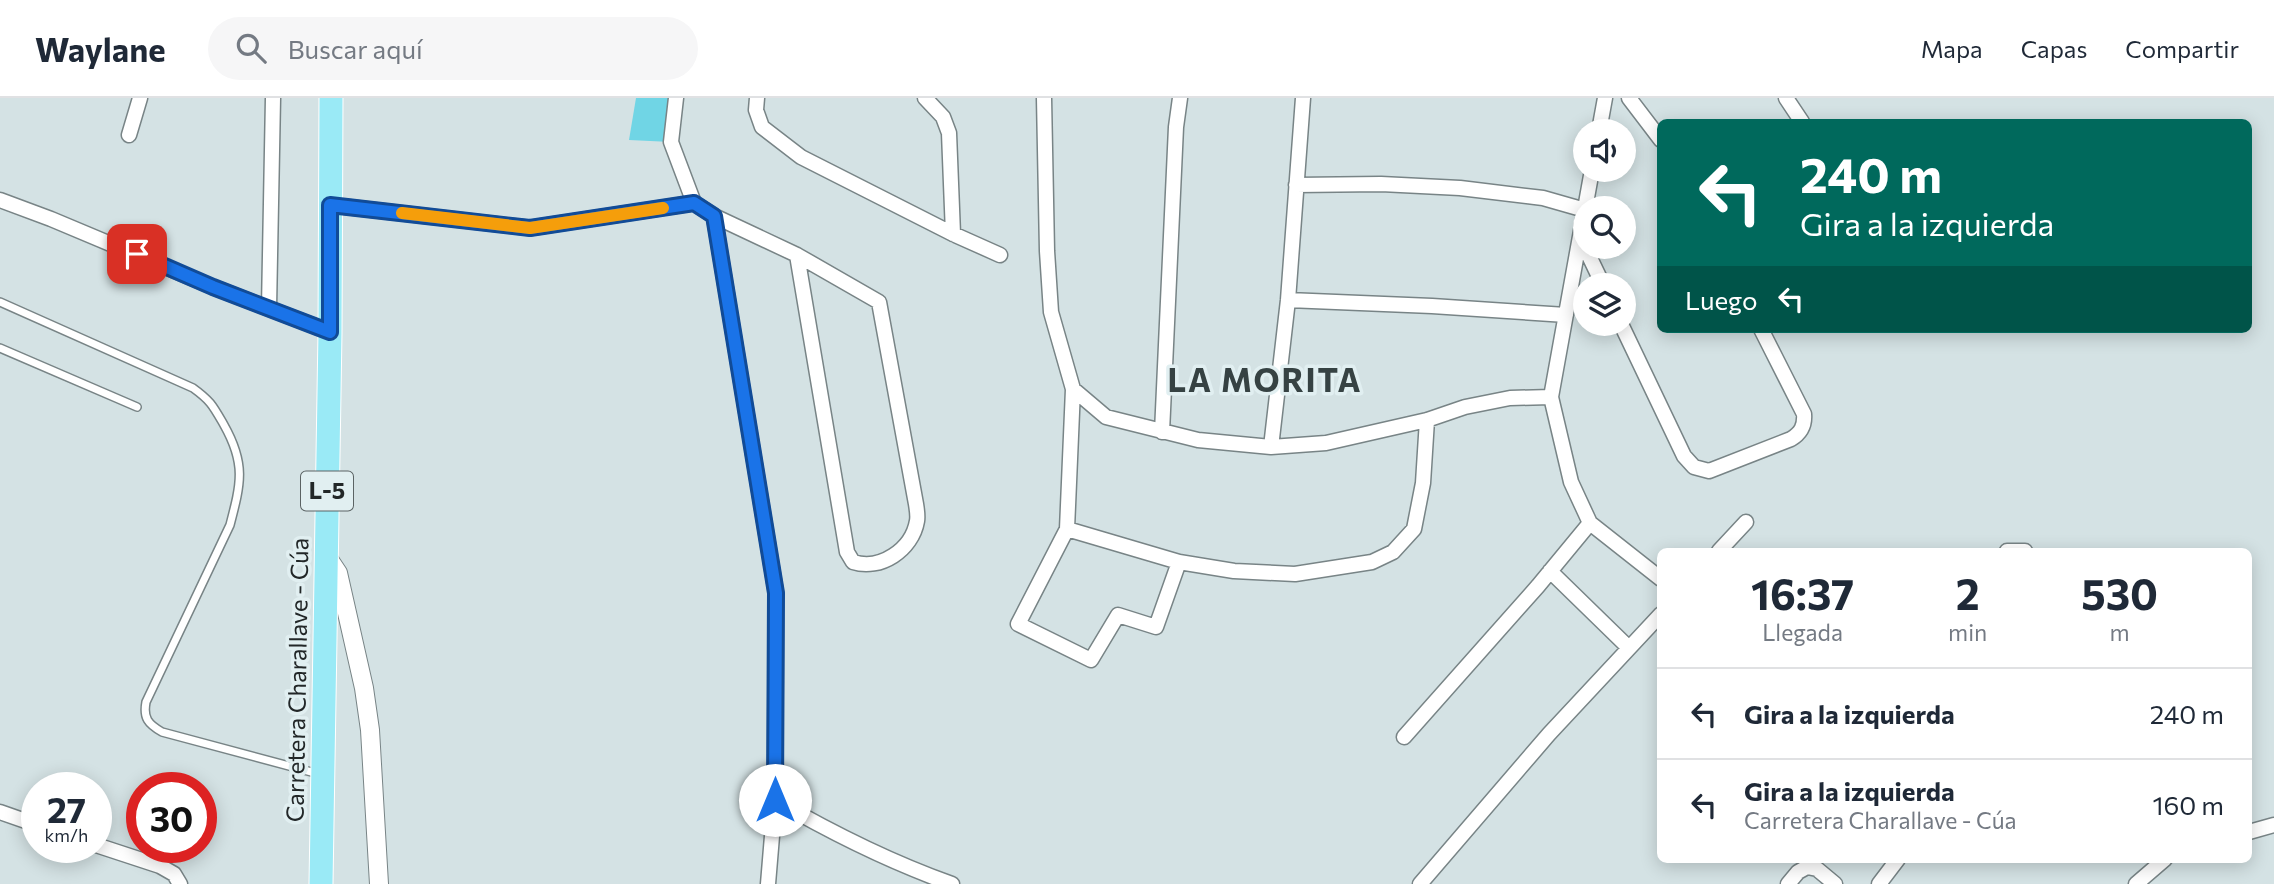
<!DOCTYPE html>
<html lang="es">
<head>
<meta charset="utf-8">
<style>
	:root { --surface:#fff; --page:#f6f6f7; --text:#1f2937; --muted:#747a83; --line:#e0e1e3 }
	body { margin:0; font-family:Commissioner,sans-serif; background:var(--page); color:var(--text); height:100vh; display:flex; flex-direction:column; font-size:26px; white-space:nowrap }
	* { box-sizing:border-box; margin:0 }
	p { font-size:23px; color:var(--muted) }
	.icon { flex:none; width:38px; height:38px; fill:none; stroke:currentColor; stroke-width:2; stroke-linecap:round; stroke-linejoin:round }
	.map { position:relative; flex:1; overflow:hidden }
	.sheet { position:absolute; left:1657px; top:450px; width:595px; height:315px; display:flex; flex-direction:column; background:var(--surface); border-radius:10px; box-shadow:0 4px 18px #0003 }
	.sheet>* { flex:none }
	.banner { position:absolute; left:1657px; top:21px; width:595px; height:214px; border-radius:10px; box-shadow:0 4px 18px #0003; background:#00695c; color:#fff; overflow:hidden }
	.fabs { position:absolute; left:1573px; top:21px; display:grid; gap:14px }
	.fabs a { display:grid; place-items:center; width:63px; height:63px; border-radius:50%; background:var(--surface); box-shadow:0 4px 18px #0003; font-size:35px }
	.speed { position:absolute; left:21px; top:674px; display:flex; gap:14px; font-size:35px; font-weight:700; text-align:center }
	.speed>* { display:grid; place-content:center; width:91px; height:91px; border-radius:50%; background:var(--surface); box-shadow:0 4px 18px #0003; line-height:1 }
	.speed small { font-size:18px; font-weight:400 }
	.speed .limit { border:10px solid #d22; background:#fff; color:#111 }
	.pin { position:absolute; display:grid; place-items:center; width:60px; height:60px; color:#fff; margin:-30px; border-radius:14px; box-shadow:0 4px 10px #0006 }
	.me { position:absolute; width:77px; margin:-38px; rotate:0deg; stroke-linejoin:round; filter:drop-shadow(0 0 5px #0008) }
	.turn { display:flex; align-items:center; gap:24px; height:147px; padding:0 28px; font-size:32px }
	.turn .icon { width:91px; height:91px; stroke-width:2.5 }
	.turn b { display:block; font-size:49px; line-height:60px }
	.then { display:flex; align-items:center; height:66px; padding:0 28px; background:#0003; gap:14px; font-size:26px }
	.eta { display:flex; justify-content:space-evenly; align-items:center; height:119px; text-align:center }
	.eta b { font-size:42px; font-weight:700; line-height:49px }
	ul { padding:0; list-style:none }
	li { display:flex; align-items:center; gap:21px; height:91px; padding:0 28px; border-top:2px solid var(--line) }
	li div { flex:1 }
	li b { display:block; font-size:26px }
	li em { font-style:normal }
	header { display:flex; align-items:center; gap:42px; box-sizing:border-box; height:98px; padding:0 35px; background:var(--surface); border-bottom:2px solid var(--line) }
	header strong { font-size:33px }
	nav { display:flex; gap:38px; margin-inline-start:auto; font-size:24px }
	.search { width:490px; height:63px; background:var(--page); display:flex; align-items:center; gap:18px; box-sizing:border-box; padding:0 24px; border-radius:38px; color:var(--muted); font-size:26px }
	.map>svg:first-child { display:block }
</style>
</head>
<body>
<header>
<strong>Waylane</strong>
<div class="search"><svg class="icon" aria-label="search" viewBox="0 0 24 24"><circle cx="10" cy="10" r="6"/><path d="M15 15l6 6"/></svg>Buscar aquí</div>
<nav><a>Mapa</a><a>Capas</a><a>Compartir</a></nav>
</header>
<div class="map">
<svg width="2274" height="786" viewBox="0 0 2274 786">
	<rect width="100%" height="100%" fill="#d4e2e4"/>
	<path fill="#70d5e5" d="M636 0H676L671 44 629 42Z"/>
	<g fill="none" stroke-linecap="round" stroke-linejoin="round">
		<g stroke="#788486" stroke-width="10">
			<path id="service" d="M0 204 193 290C211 303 213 308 224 327 246 366 241 385 230 427L146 604C143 620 148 626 162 634L319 676
				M0 250 137 309"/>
		</g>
		<g stroke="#788486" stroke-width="17">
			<path id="minor" d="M757 0 756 12 762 29 801 59 953 136 1000 157
				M925 0 943 19 949 35 953 136
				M1044 0 1047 153 1051 214 1073 291 1067 431 1018 526 1091 562 1118 517 1156 529 1179 464 1234 473 1295 476 1372 464 1393 454 1414 431 1423 385 1427 322
				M1629 0 1661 42
				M1786 0 1802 24
				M1599 33 1605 0
				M129 37 140 0
				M1592 72 1551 299 1571 384 1590 425 1661 481
				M1296 87 1381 86 1460 90 1543 100 1585 112
				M0 102 51 121 213 189 330 234
				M694 105 714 118 797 157 879 204 916 406C917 412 918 418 917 423 912 452 880 473 853 464L847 454 797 157
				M330 107 530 130 694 105 671 44 676 0
				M714 118 776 495 775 702 768 786
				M1580 139 1603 187
				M1288 202 1432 208 1566 217
				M269 210 273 0
				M1621 226 1684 358 1694 369 1709 373 1791 341C1801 335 1805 328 1804 316L1761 231
				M1073 291 1106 319 1198 342 1271 349 1326 345 1427 322 1465 309 1510 300 1551 299
				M1162 334 1176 29 1180 0
				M1271 349 1288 202 1303 0
				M1067 431 1179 464
				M1719 453 1746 424
				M2007 453H2025
				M1550 473 1629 550
				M1404 639 1538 488 1590 425
				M775 702C832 735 890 764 952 786
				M0 714 37 727
				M2249 734 2274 727
				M96 747 160 768 174 776 180 786
				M1420 786 1549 636 1661 516
				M1788 786 1798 774 1807 769 1817 771 1835 786
				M1879 786 1898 761
				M2136 786 2165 761"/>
		</g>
		<g stroke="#788486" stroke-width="20">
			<path id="tertiary" d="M326 457 338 475 364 590 370 632 379 786"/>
		</g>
		<g stroke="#fff" stroke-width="25">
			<path id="trunk" d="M321 786 330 234 331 0"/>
		</g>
		<use href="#service" stroke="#fff" stroke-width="7"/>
		<use href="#minor" stroke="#fff" stroke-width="14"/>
		<use href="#tertiary" stroke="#fff" stroke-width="18"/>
		<use href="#trunk" stroke="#9aeaf6" stroke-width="23"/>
	</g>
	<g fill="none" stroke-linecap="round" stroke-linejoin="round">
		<g stroke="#114b97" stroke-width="18">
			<path id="route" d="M137 156 213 189 330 234V107L530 130 694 105 714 118 776 495 775 702"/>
		</g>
		<use href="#route" stroke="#1a73e8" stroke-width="12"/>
		<path stroke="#f59e0b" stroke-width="12" d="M402 115 530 130 663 110"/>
	</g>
	<g text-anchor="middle" stroke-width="7" stroke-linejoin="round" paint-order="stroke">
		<rect fill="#e1eff1" stroke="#5b6364" stroke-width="2" x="301" y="373.5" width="52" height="39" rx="5"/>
		<g font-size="23" font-weight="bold" fill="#222728">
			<text x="327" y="401">L-5</text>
		</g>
		<g font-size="24" fill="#222728" stroke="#e1eff1">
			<text transform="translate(298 582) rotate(-89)" y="8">Carretera Charallave - Cúa</text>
		</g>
		<g font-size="32" font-weight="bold" letter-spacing="2" fill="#364243" stroke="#e1eff1">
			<text x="1265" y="294">LA MORITA</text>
		</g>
	</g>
</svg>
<div class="fabs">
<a><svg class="icon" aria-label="sound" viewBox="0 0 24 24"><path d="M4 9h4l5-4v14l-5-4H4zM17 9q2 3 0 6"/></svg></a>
<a><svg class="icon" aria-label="search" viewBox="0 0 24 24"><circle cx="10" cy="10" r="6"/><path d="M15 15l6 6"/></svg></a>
<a><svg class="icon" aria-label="layers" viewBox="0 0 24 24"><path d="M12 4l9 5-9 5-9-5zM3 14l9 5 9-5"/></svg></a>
</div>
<div class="speed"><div>27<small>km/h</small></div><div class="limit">30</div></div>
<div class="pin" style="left:137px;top:156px;background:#d93025"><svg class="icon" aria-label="arrive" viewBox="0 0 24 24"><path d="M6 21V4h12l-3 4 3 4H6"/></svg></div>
<svg class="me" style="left:775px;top:702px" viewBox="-20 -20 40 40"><circle r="19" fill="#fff"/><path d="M0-13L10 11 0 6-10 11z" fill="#1a73e8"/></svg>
<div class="banner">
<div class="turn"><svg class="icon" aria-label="left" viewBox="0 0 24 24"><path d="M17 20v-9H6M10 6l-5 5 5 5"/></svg><div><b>240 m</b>Gira a la izquierda</div></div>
<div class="then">Luego<svg class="icon" aria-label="left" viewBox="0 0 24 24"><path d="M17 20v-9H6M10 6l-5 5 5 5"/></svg></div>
</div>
<section class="sheet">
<div class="eta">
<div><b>16:37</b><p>Llegada</p></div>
<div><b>2</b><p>min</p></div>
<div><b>530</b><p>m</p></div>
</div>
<ul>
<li><svg class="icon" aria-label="left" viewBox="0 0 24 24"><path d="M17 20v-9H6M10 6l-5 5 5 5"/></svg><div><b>Gira a la izquierda</b></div><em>240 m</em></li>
<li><svg class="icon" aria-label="left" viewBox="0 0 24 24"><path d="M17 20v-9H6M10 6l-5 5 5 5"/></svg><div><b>Gira a la izquierda</b><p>Carretera Charallave - Cúa</p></div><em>160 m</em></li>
</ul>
</section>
</div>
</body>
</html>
